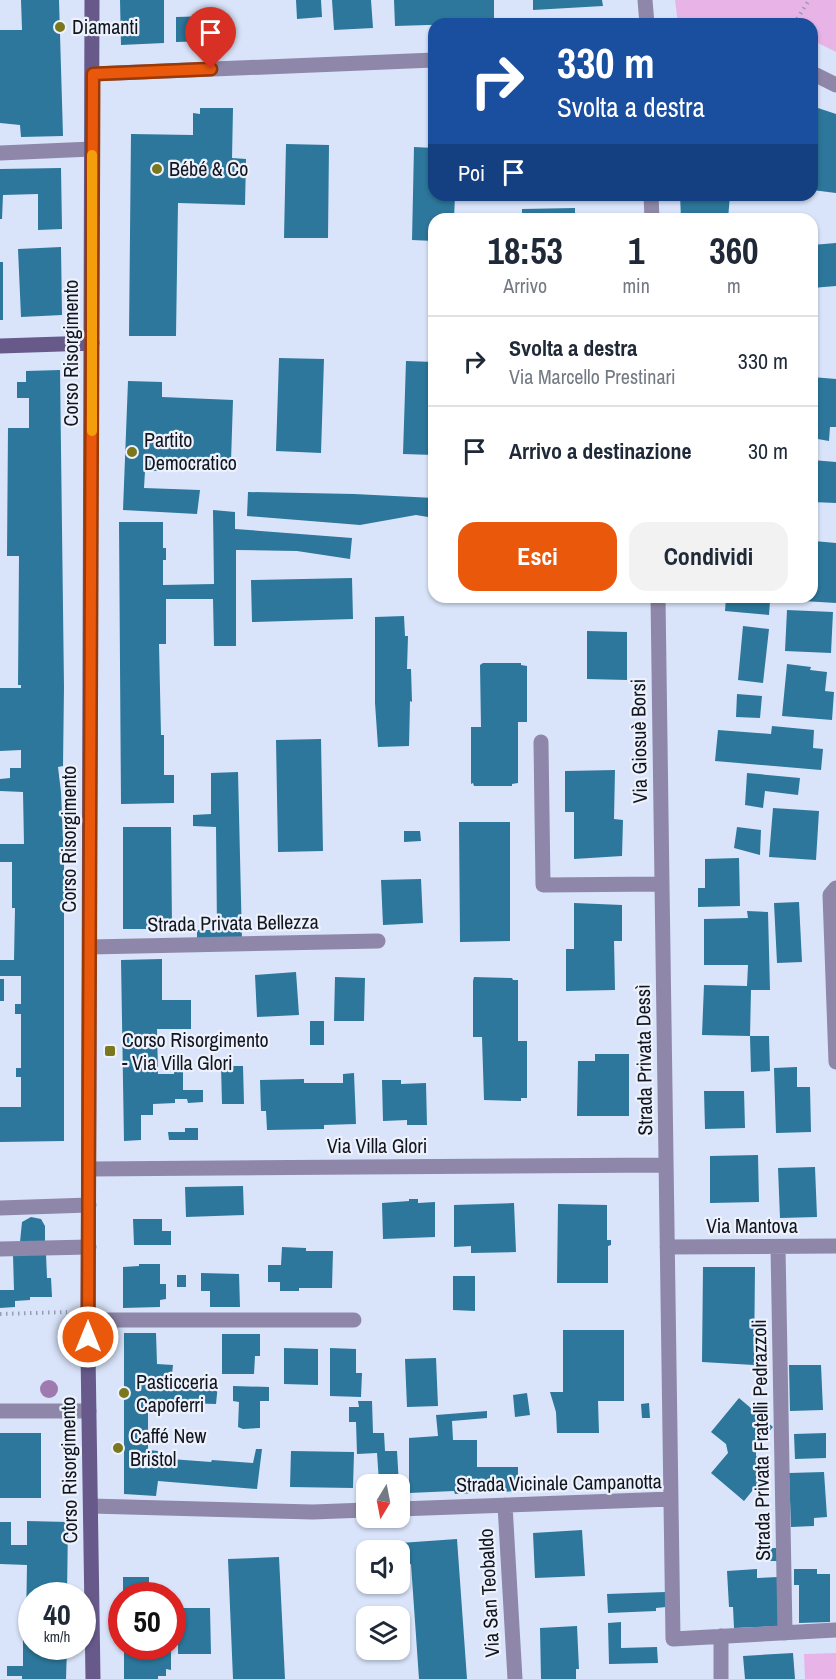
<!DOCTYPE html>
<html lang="it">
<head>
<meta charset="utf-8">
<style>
	:root { --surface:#fff; --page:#f2f2f3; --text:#1f2937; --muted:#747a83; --line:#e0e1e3; --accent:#ea580c }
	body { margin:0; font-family:"Archivo Narrow",sans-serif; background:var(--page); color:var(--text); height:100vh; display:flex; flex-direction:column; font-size:22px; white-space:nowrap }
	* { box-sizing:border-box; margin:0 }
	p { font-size:20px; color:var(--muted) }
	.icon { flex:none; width:33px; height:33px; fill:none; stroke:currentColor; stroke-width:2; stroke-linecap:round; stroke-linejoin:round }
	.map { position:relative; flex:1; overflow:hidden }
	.side { position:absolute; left:428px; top:213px; width:390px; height:390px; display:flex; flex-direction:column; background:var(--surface); border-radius:18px; box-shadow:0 2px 4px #0004 }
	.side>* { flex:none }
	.guide { position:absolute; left:428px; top:18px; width:390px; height:183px; border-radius:18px; box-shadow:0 2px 4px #0004; background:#1a4fa0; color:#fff; overflow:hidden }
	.needle { width:39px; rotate:190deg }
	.buttons { position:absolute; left:356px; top:1474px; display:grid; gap:12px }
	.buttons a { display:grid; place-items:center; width:54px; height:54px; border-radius:12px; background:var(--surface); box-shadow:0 2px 4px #0004; font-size:30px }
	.speed { position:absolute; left:18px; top:1582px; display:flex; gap:12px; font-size:30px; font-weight:700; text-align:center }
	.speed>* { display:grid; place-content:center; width:78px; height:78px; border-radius:50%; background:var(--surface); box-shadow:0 2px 4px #0004; line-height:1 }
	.speed small { font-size:15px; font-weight:400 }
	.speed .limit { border:9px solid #d22; background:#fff; color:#111 }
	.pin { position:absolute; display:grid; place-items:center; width:51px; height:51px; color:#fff; margin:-62px -26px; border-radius:50% 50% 50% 0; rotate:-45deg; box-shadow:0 0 6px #0007 }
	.pin .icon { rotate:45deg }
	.me { position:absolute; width:66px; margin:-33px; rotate:0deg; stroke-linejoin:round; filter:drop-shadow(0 0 4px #0008) }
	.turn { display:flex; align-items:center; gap:21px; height:126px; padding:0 30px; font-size:27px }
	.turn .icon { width:78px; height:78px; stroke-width:2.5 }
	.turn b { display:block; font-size:42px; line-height:51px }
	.then { display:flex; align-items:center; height:57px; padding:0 30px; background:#0003; gap:12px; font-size:22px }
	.eta { display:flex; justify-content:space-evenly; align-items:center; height:102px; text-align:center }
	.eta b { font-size:36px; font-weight:700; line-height:42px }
	.button { display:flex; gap:12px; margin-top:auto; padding:12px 30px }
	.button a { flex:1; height:69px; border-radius:18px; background:var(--accent); color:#fff; font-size:24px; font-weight:700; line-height:69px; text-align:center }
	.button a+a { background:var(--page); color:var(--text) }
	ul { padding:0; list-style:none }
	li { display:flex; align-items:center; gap:18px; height:90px; padding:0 30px; border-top:2px solid var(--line) }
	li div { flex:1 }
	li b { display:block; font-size:22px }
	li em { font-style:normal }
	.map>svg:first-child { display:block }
</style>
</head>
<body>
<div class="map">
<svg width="836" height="1679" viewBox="0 0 836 1679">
	<rect width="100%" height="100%" fill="#d9e4fa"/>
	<path fill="#e8b4e7" d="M675 0H836V52L812 40V24H678Z
		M836 1653V1679H805L804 1654Z"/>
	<path fill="#2c779b" d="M21 0H59L63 136 21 137 20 125 0 123V30H22Z
		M120 0H164V43L121 45Z
		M296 0H321L322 17 297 19Z
		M332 0H371L373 28 334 30Z
		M394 0H494V23L395 26Z
		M533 0H602L603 6 533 10Z
		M212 16V41L176 42V17Z
		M812 106 836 114V193L812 190Z
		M200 108H233L232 158 246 159 245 205 178 203 176 336H129L131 134 193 135V113L200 114Z
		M286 144 329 145 328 238H284Z
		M414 147 434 148V195H455L454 219H434V241L412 240Z
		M61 168 62 229 38 230V194L3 195 2 219H0V169Z
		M680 195H730L728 219H681Z
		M575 208V219H522V209Z
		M836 243V286L812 288V245Z
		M61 247 62 315 21 317 18 249Z
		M0 262H3V320H0Z
		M279 358 324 359 321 453 276 451Z
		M406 361 434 362V455L403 454Z
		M60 370 64 687 63 766 58 767 61 792 64 862V1141L0 1142V1107H21V1077H16V1068H21V1014H15V1004H21V976H0V960H14L15 908H12V862H0V844H24L23 792 0 791V779L10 778V768H21V750L0 751V688H21V685H18L19 556H7L8 428H29V398H17V382H26V371Z
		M812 377 836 379V427H830L829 441 812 438Z
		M128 381 162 382V397L233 400 231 461H203V464L161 463 160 471H145L144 488 200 490 197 514 123 510Z
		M812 460 836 462V503L812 502Z
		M248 492 354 494 434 498V518L416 515 360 525 247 516Z
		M213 510 235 512V529L352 538 350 559 297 551 236 550V646H214L213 599H166V644H159L161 735H164V775H174V803L121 804 119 522H163V548H166V560H163V585L214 584Z
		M814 541 836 543V603L770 599V597H812Z
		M352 578 353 619 252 622 251 580Z
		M726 597 770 601 769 615 725 611Z
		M787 610 833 612 831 653 785 651Z
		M404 616 405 636H408L407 669H411L412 702 410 701 409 746 378 747 375 703V617Z
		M743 626 769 629 763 683 738 680Z
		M587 631 627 632V680L587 679Z
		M483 663H521V665L527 666V722H518V783L512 784V786H474L473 783 471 784V727H481L480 665Z
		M787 664 811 667 810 670 827 672 825 691 834 692 832 720 782 716Z
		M737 694 762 696 760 718 736 717Z
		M772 726 814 730 813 748 823 749 821 770 715 761 718 730 771 734Z
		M321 739 323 851 278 852 276 740Z
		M615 770 614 819 623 820 622 856 574 859V812H565V771Z
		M238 772 242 941H197V930H217L216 827 193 826V815L211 814V773Z
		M747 773 800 778 798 795 765 791 763 808 745 805Z
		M773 808 819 811 816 860 769 857Z
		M459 822H510V941L460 942Z
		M123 827H171L172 929H123Z
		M737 827 761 830 760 855 734 848Z
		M404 831H420L421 841 404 842Z
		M739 858 740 906 698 907V888H705V859Z
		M421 879 423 923 383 925 381 880Z
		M799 902 802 962 777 963 774 903Z
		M574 903 622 905V941H614L615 990 566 991V949H574Z
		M747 911 768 912 770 990H751L750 1036 702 1035 704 985 747 986 748 965H704V919L748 918Z
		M162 959V1000H191V1029H157L158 1074H174V1061H183V1090H203V1102L188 1103 187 1099H175V1103L153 1104V1115H141V1140L124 1141 121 960Z
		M296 972 299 1015 257 1017 255 975Z
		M335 977 365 978 364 1021H334Z
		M474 977 512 978 513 980H518V1041H527V1098H521V1101L484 1100 482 1037H473V981Z
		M0 979H4V1001H0Z
		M310 1021H324V1045H310Z
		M750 1036H769L770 1071 751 1072Z
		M595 1054H629V1116H577L578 1061H595Z
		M221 1066H243L244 1104H222Z
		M797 1067V1087H810L811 1132 776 1133 774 1068Z
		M354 1073 356 1124 324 1125V1129L267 1130 266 1111H261L260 1080 304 1079V1083H343V1074Z
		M382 1080H401V1084L426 1083 427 1125H407V1120L383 1121Z
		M704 1091H744L745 1128 705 1129Z
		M185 1128H198V1140H169L168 1132H185Z
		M758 1155 759 1202 710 1203V1156Z
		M815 1167 817 1217 780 1218 778 1168Z
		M243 1186 244 1215 186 1217 185 1187Z
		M409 1199H418V1203L435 1202V1237L383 1239 382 1203 409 1201Z
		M514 1203 516 1252 471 1253V1246L454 1247V1205Z
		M558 1204 607 1205V1240H611V1245L608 1246V1283H557Z
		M31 1217 41 1219 45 1226V1242H20L22 1222Z
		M133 1219H162V1231H171V1245H134Z
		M282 1247 306 1248V1251H333L332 1288H299V1291H280V1282H268V1265H281Z
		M46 1254 47 1278H51L52 1297H30V1300L15 1301V1307L0 1308V1290H14L13 1255Z
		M139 1264H160V1284H166V1299L160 1300V1307L123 1308V1267L139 1266Z
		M703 1267H755L754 1365 702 1362Z
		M201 1273 239 1274 240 1307H210V1291H201Z
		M177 1275H186V1287H177Z
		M453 1276H475V1311L453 1310Z
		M563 1330H624V1401H598L599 1433H557L556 1412 550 1392H563Z
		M124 1333H156L157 1364 173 1365 171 1384H218L216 1404 148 1402V1450L158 1451 157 1458 211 1462 212 1460 253 1463 256 1449H262L257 1489 158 1481 156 1496 124 1494Z
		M222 1334H260V1356H255L254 1374H222Z
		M284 1348 318 1349V1385L284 1384Z
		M330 1348 356 1349V1373H362L361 1397 330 1396Z
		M436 1358 438 1406 407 1407 405 1359Z
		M789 1365H821L823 1410 790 1411Z
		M233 1386 269 1387V1401H260V1428L243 1429 238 1427 239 1402 233 1401Z
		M527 1393 530 1415 515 1417 513 1395Z
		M739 1398 773 1427 758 1444 756 1450V1456L771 1468 744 1501 711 1473 728 1453 726 1444 711 1432Z
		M358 1401H372L373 1433H384L385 1451H397L399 1485H366V1496L359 1497 358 1484 379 1482 377 1453 357 1454 356 1422H349V1407H359Z
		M649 1403 650 1418H642L641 1404Z
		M487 1411V1418L452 1421 453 1440H477V1467H518V1491L455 1494 454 1491 409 1493V1438L438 1436 436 1415Z
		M0 1433H41V1498H0Z
		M826 1433V1458L795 1459 794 1434Z
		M291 1451 354 1452 353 1488 290 1487Z
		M824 1472 827 1517 814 1518V1526L791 1527 789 1473Z
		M27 1521 68 1522 67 1596H32V1623H26L27 1565 0 1564V1522H11V1545H27Z
		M582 1530 585 1576 535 1578 533 1533Z
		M457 1539 467 1679H419L411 1564 399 1565V1551H386V1544Z
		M757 1548H781L782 1561H757Z
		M279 1557 285 1679H233L228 1559Z
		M757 1569V1578L778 1577 781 1626 734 1628 733 1607H729L727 1571Z
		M794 1569H817V1574H830V1622L799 1623V1585H794Z
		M123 1577H149V1596H123Z
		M666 1592V1607L656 1608V1611L608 1613 607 1594Z
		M172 1605H177V1608H210L211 1654H178V1641H172Z
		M621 1622V1648L657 1647 658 1663 609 1664 608 1623Z
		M577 1626 579 1669H576V1679H541L540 1628Z
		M23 1640H32V1647H67L66 1679H22V1676H7V1666H23Z
		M124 1647H171V1670L166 1669V1676H158V1679H124Z
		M793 1653 795 1679H745L743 1656Z"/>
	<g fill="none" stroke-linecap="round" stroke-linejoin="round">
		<path stroke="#959eaf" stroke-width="4" stroke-dasharray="1.5 4.5" stroke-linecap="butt" d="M794 24 809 0
			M0 1314 67 1312"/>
		<path stroke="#8f87a9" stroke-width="15" d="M645 0 647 24
			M812 73 836 85
			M93 74 434 60
			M0 153 92 149
			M651 195 652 219
			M658 597 662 884
			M541 742 543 885 662 884 673 1639 836 1630
			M836 888 830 895 836 1062
			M90 947 378 941
			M89 1169 666 1165
			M0 1208 89 1205
			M667 1247 836 1246
			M778 1247 785 1633
			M0 1249 89 1247
			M88 1320H354
			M0 1411H89
			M505 1505 515 1679
			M91 1506 313 1512 366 1510
			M399 1509 671 1499
			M721 1636V1679"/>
		<path stroke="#675a8b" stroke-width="15" d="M92 0 88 1353 93 1679
			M0 346 92 343"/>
	</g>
	<circle fill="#9f7aae" cx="49" cy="1389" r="9"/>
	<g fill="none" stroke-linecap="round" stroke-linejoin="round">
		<g stroke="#983908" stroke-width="15">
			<path id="route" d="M88 1337 93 74 211 69"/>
		</g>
		<use href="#route" stroke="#ea580c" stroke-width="10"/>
		<path stroke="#f59e0b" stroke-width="10" d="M92 431V155"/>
	</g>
	<g fill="#7a771d" stroke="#ecf1fc" stroke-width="2">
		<circle cx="60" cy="27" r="6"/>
		<circle cx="157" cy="169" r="6"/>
		<circle cx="132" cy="452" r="6"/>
		<rect x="104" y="1045" width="12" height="12" rx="3"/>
		<circle cx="124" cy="1393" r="6"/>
		<circle cx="118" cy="1448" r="6"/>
	</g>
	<g text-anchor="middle" stroke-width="4.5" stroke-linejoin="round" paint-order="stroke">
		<g font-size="20" fill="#10151e" stroke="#ecf1fc" text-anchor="start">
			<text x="72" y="34">Diamanti</text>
			<text x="169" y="176">Bébé &amp; Co</text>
			<text x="144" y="447">Partito<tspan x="144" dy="23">Democratico</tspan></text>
			<text x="122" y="1047">Corso Risorgimento<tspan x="122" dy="23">- Via Villa Glori</tspan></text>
			<text x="136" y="1389">Pasticceria<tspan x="136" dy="23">Capoferri</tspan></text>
			<text x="130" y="1443">Caffé New<tspan x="130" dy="23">Bristol</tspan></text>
		</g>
		<g font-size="20" fill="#10151e" stroke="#ecf1fc">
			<text transform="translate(71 353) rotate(-90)" y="7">Corso Risorgimento</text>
			<text transform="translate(639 741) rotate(-91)" y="7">Via Giosuè Borsi</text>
			<text transform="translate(69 839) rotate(-90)" y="7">Corso Risorgimento</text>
			<text transform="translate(233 923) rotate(-1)" y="7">Strada Privata Bellezza</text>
			<text transform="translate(644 1060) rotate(-91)" y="7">Strada Privata Dessì</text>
			<text x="377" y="1153">Via Villa Glori</text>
			<text x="752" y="1233">Via Mantova</text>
			<text transform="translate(761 1440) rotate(-91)" y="7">Strada Privata Fratelli Pedrazzoli</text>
			<text transform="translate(69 1470) rotate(-91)" y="7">Corso Risorgimento</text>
			<text transform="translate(559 1483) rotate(-1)" y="7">Strada Vicinale Campanotta</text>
			<text transform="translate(489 1593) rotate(-93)" y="7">Via San Teobaldo</text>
		</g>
	</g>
</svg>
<div class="buttons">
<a><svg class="needle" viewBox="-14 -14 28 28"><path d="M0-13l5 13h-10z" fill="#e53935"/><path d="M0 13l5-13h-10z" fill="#747a83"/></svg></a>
<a><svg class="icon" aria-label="sound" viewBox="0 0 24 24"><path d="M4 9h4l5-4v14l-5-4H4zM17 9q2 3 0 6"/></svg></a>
<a><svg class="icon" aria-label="layers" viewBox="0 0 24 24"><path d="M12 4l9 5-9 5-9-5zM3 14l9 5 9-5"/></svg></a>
</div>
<div class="speed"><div>40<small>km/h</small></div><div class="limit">50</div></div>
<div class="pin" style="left:211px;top:69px;background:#d93025"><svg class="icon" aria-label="arrive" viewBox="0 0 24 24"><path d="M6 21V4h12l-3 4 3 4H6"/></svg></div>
<svg class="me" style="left:88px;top:1337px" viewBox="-20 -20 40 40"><circle r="17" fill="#ea580c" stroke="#fff" stroke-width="3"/><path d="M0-11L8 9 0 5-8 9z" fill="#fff"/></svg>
<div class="guide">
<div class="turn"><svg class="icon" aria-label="right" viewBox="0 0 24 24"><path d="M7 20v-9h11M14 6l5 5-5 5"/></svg><div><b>330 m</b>Svolta a destra</div></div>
<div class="then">Poi<svg class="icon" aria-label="arrive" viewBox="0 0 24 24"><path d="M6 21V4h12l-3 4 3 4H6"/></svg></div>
</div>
<section class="side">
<div class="eta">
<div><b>18:53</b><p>Arrivo</p></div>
<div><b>1</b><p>min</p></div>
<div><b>360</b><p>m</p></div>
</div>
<ul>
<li><svg class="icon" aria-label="right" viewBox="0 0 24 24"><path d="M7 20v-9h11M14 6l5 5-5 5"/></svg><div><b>Svolta a destra</b><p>Via Marcello Prestinari</p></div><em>330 m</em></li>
<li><svg class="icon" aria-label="arrive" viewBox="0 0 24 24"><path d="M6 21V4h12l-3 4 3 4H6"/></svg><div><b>Arrivo a destinazione</b></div><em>30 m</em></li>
</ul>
<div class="button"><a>Esci</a><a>Condividi</a></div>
</section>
</div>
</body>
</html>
